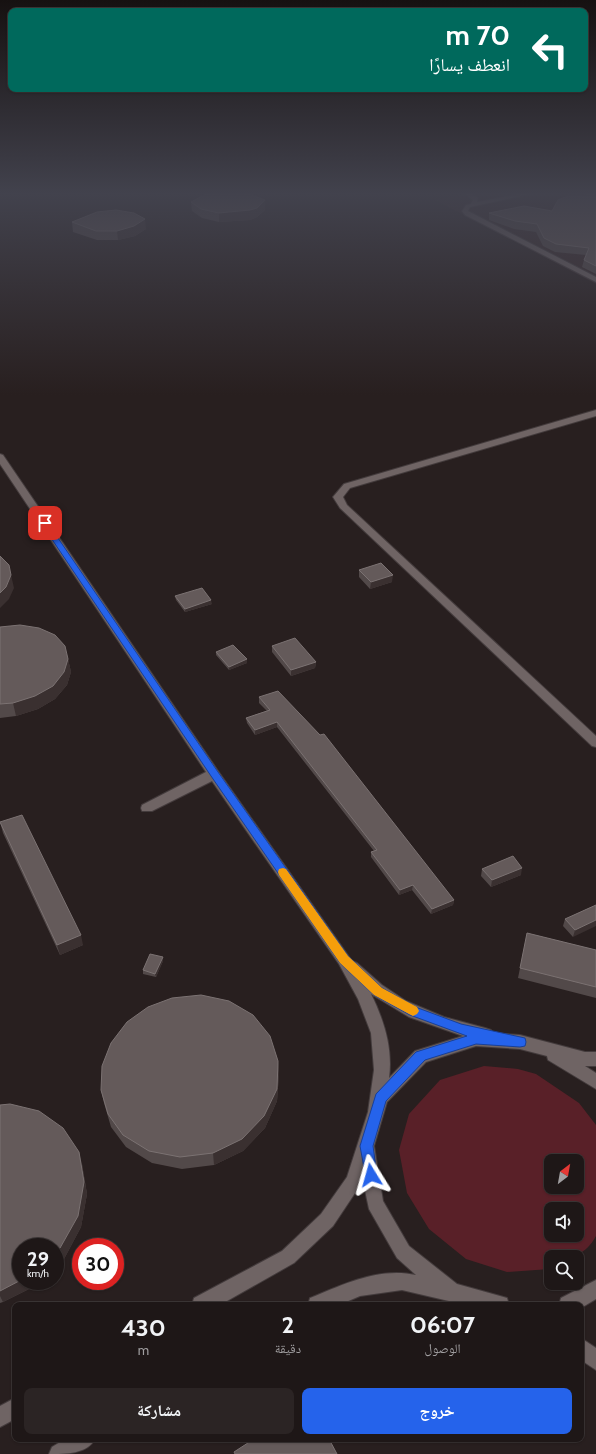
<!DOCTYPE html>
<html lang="ar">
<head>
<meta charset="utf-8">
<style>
	:root { --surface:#1e1717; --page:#2b2424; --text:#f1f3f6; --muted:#a19fa1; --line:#3c3636; --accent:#2563eb }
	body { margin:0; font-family:Cabin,"Noto Naskh Arabic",sans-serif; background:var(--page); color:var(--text); direction:rtl; height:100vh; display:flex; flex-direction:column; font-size:15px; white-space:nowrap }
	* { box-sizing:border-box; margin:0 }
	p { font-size:13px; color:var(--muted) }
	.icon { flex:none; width:22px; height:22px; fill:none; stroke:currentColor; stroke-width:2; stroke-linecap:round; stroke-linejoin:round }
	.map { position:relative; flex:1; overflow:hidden; direction:ltr }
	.drawer { position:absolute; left:12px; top:1302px; width:572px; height:140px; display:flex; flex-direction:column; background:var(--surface); border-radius:8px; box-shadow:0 1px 3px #0004,0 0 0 1px var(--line); direction:rtl }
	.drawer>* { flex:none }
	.top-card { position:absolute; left:8px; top:8px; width:580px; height:84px; border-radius:8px; box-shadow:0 1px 3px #0004,0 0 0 1px var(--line); direction:rtl; background:#00695c; color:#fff; overflow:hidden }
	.needle { width:26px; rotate:31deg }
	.fabs { position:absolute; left:544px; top:1154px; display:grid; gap:8px }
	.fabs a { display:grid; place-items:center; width:40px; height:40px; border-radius:8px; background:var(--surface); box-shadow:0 1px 3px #0004,0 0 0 1px var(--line); font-size:20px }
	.speed { position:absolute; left:12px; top:1238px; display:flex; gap:8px; font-size:20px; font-weight:700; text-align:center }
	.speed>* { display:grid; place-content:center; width:52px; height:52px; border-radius:50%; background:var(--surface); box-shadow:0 1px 3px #0004,0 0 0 1px var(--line); line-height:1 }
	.speed small { font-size:10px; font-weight:400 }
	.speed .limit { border:6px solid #d22; background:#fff; color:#111 }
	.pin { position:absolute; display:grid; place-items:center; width:34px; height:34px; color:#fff; margin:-17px; border-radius:8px; box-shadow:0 2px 6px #0006 }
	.me { position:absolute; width:44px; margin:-22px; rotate:352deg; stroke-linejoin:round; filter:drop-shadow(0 0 3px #0008) }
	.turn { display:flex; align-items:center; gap:14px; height:84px; padding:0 12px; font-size:18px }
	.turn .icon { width:52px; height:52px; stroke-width:2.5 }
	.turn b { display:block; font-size:28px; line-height:34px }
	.eta { display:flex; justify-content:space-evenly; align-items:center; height:68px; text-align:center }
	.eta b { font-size:24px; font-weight:700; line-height:28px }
	.action { display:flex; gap:8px; margin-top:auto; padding:8px 12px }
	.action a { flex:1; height:46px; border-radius:8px; background:var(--accent); color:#fff; font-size:16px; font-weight:700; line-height:46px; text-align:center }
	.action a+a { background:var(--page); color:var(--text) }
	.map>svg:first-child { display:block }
</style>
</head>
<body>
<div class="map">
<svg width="596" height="1454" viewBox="0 0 596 1454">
	<rect width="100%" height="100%" fill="#281f1f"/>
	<path fill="#362627" d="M458 192H596V284L435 200 462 195Z"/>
	<path fill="#592028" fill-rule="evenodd" d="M484 1066 518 1069 536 1074 579 1103 596 1125V1236C585 1256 573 1257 551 1257L550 1269 507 1272 466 1259 429 1229 407 1193 399 1150 409 1114 440 1080ZM551 1161H577V1187H551ZM551 1209H577V1235H551Z"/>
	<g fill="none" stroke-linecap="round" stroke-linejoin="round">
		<g stroke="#433b3c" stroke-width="2">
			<path id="minor" d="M462 192H469L478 198 477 202 529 192H540L470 207 468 211 596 277V282L465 215 462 211 466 205 471 204 473 200Z
				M581 192H589L596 195V199Z
				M596 410V416L350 488 343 497 347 505 596 736V747L592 746 340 508 333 497 344 484Z
				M0 454 3 455 218 771 352 961 357 963 382 985 406 1001 444 1017 485 1028 491 1030 492 1033 520 1035 585 1052H596V1066H585L596 1073V1089L548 1060 547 1056 520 1049 476 1046 426 1062 387 1102 374 1146 383 1201 409 1246 457 1284 500 1296 507 1298 509 1305H466L402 1290 360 1296 339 1305H308L310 1298C344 1284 379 1267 416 1275L397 1258 369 1209 363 1181 333 1226 294 1263 220 1305H192L194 1298 282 1251 321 1214 347 1177 368 1112 374 1070 371 1033 358 999 339 964 212 781 152 811H142L141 808 142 805 206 772 0 464ZM371 994 409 1017 463 1036 415 1051 389 1078C393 1049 384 1020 371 994Z
				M596 1280V1299L581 1308V1305H559L561 1298Z
				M581 1338 596 1348V1370L581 1360Z
				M15 1398V1419L0 1427V1406Z
				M65 1439H95C87 1454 66 1454 49 1454L52 1447Z"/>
		</g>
		<use href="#minor" fill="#6f6464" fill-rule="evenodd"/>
	</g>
	<path fill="#524949" d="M596 198V274L582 267 584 260 586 255 555 252 543 246 536 232 514 229 489 220V213L552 211Z
		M265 200V210L257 217 250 220 219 222 202 218 192 211 191 202Z
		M72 222 146 229 135 236 118 240H97L73 232Z
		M359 570 392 582 370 589 359 577Z
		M175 596 212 604 185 612 176 600Z
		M0 627 68 659 71 672 67 685 55 699 38 709 16 716 0 718Z
		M272 646 316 662 315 668 291 676 272 652Z
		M216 652 247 659V663L229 670 216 655Z
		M259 697 454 900 453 905 431 914 412 890 399 895 371 857V852L374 851 277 727 255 735 247 723 246 718 267 711 259 703Z
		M0 822 83 945 60 955 3 833Z
		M482 869 521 875 491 887 481 876Z
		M596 905 573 937 563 926 565 919Z
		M527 933 596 950V998L518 978Z
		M163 961 156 977 143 974V970Z
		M278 1061 279 1074 277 1101 265 1128 243 1151 214 1165 182 1169 152 1163 126 1147 111 1127 104 1103 101 1090Z
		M0 1105 82 1164 87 1194 81 1227 64 1259 55 1267V1247L37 1285 3 1302 0 1303Z"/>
	<path fill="#3a3030" d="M265 200V210L257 217 250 220 219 222V213Z
		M145 219 146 229 135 236 118 240 117 231Z
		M11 575 14 588 9 599 0 608V593Z
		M393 575 392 582 370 589 371 582Z
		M211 600 212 604 185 612V609Z
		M68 659 71 672 67 685 55 699 38 709 16 716 13 703Z
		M247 659V663L229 670V667Z
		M316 662 315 668 291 676V670Z
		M277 722V727L255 735V730Z
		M522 868 521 875 491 887 492 880Z
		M413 885 412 890 399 895 400 890Z
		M454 900 453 905 431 914 432 909Z
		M596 920V926L573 937 575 930Z
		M81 935 83 945 60 955 57 945Z
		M163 957V961L156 977 155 974Z
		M278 1061 279 1074 277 1101 265 1128 243 1151 214 1165 213 1153Z
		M79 1152 82 1164 87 1194 81 1227 64 1259 55 1267V1253Z
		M21 1280V1281H41L37 1285 3 1302 0 1296V1291Z"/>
	<path fill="#645a5a" stroke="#7b7272" d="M221 192H244L265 200 257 208 250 210 219 213 201 209 191 202 204 195Z
		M568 196 592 197 596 198V266L584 260 589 248 556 244 544 238 537 224 515 221 489 213 524 206 552 211 558 200Z
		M116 210 134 213 145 219 134 226 117 231H96L72 222 97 212Z
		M0 556 9 565 11 575 6 587 0 593Z
		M381 563 393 575 371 582 359 570Z
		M202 588 211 600 185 609 175 596Z
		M20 625 39 628 55 635 65 646 68 659 64 672 53 686 35 696 13 703 0 704V627Z
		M295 638 316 662 291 670 272 646Z
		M233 645 247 659 229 667 216 652Z
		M278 691 320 735 324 734 454 900 432 909 413 885 400 890 371 852 377 850 277 722 255 730 246 718 270 710 259 697Z
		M22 815 81 935 57 945 0 822Z
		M513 856 522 868 492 880 482 869Z
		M596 905V920L575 930 565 919Z
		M527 933 596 950V987L520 968Z
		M150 954 163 957 155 974 143 970Z
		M201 995 229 1001 253 1015 270 1036 278 1061 277 1089 264 1116 242 1139 213 1153 180 1157 149 1151 123 1135 108 1114 101 1090 102 1066 111 1043 127 1022 148 1007 172 998Z
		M10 1104 39 1111 63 1128 79 1152 84 1182 78 1216 60 1248 55 1253V1247H21V1280L0 1291V1105Z
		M254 1439H329L337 1454H235L234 1452Z"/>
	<linearGradient id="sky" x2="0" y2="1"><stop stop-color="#161111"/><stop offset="0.49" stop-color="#42424d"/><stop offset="1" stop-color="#42424d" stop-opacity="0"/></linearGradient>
	<rect width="596" height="395" fill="url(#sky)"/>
	<path fill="#2563eb" stroke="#184099" d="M42 522H47L218 772 348 956 382 988 418 1008 461 1024 525 1038 526 1042 525 1046 520 1047 476 1044 425 1060 386 1101 373 1146 377 1175 375 1179 371 1181 366 1179 360 1146 376 1094 416 1052 467 1036 410 1015 374 995 340 963 211 776 41 523Z"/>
	<path fill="#f59e0b" d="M283 868 286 869 348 956 382 988 417 1007 419 1011 417 1014 413 1016 409 1014 374 995 340 963 279 875 278 872 279 869Z"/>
</svg>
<div class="fabs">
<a><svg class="needle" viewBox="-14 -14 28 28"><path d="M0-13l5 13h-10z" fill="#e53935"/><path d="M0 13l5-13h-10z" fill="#a19fa1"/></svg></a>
<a><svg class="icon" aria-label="sound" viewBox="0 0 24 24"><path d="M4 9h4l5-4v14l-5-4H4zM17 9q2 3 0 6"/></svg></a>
<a><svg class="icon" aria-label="search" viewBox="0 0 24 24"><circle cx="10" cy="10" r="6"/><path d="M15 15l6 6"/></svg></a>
</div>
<div class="speed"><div>29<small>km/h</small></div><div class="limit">30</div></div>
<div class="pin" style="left:45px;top:523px;background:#d93025"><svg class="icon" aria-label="arrive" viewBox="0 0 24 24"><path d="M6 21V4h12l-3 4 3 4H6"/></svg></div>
<svg class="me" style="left:371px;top:1175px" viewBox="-20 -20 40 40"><path d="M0-17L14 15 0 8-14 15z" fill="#2563eb" stroke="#fff" stroke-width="4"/></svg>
<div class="top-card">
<div class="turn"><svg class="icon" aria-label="left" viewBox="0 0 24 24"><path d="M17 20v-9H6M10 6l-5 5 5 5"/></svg><div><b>70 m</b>انعطف يسارًا</div></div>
</div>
<section class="drawer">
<div class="eta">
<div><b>06:07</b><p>الوصول</p></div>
<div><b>2</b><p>دقيقة</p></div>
<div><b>430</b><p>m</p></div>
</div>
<div class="action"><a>خروج</a><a>مشاركة</a></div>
</section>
</div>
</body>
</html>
